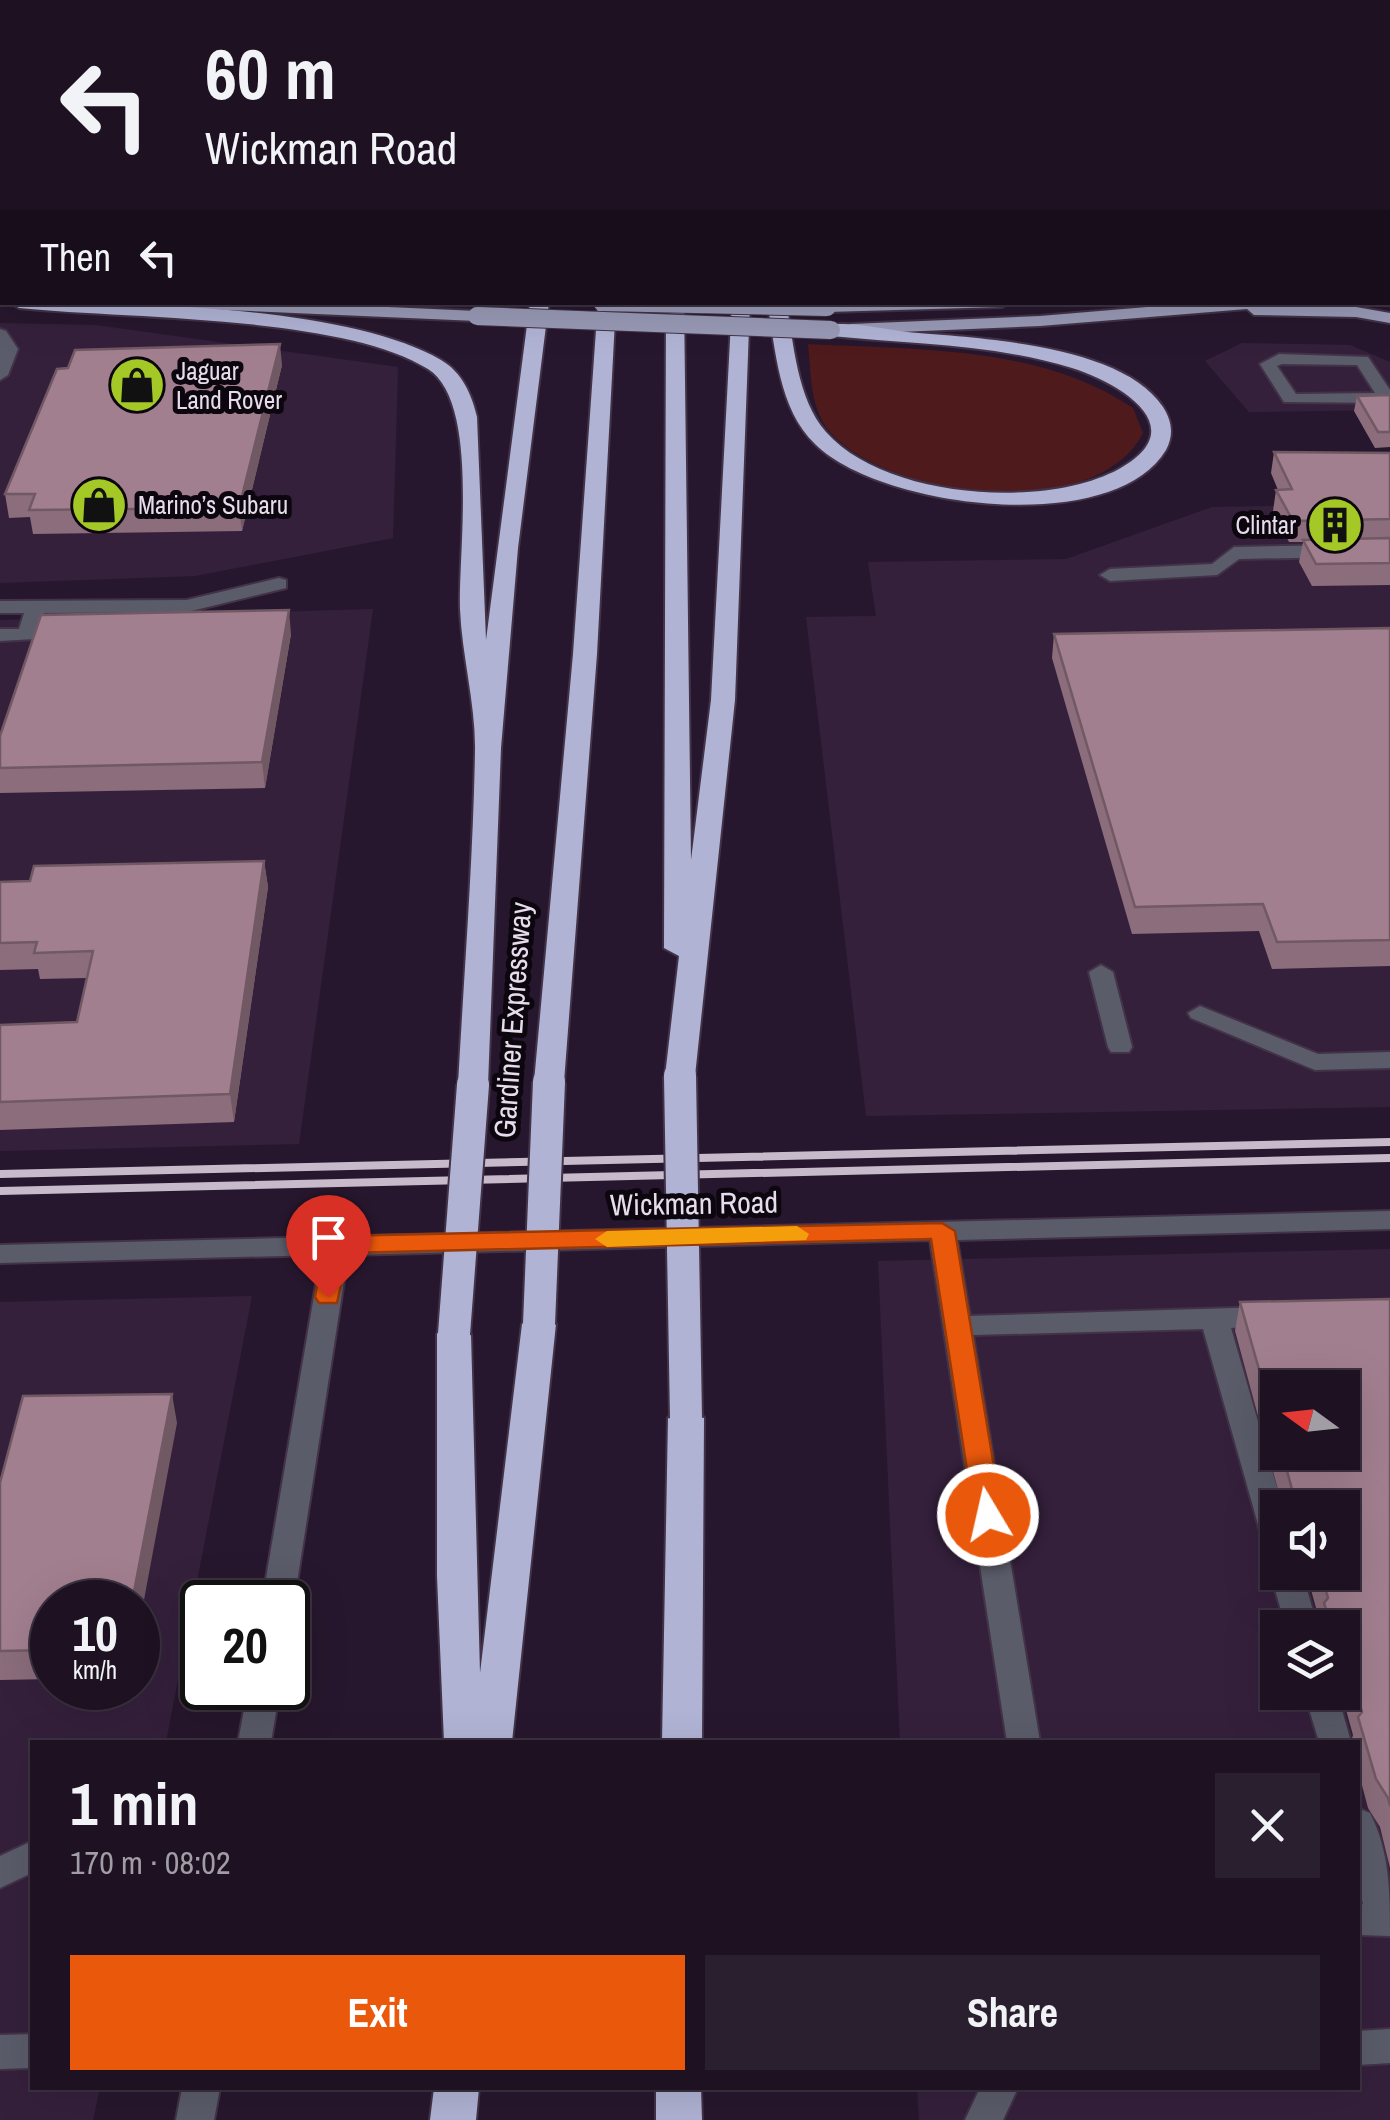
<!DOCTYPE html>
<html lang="en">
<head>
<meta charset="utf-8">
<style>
	:root { --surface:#1d1122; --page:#2a1f2f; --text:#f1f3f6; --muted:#a09da5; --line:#3b3140; --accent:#ea580c }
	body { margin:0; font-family:"Archivo Narrow",sans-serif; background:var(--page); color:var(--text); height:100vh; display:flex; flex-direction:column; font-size:38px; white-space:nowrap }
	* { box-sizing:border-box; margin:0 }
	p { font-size:32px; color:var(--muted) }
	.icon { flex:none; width:55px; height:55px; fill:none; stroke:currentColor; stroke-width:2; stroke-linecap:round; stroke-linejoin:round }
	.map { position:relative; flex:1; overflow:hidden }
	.side { position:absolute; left:30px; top:1740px; width:1330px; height:350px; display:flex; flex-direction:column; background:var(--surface); border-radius:0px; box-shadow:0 10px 40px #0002,0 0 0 2px var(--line) }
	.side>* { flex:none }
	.hud { position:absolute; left:0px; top:0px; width:1390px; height:305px; box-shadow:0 10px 40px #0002,0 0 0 2px var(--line); background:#1d1122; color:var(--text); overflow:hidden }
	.needle { width:65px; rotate:285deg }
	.fabs { position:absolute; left:1260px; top:1370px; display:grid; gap:20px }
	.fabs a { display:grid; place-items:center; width:100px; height:100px; border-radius:0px; background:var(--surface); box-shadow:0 10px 40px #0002,0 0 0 2px var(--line); font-size:50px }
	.speed { position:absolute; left:30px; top:1580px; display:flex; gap:20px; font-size:50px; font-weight:700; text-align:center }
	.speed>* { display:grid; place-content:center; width:130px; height:130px; border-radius:50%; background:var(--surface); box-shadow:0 10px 40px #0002,0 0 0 2px var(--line); line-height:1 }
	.speed small { font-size:25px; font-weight:400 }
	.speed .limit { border:5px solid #111; border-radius:15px; background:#fff; color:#111 }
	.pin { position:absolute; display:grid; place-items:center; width:85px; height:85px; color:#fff; margin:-102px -42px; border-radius:50% 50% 50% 0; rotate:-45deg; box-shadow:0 0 10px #0007 }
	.pin .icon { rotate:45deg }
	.me { position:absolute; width:110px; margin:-55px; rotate:351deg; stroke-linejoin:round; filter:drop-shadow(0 0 8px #0008) }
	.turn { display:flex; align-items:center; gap:35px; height:210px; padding:0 40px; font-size:45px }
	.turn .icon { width:130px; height:130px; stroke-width:2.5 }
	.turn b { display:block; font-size:70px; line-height:85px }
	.then { display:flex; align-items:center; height:95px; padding:0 40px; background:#0003; gap:20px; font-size:38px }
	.round { display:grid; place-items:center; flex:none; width:105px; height:105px; border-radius:0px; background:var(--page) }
	.head { display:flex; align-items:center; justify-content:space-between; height:170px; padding:0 40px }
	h1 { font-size:60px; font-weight:800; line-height:75px }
	.cta { display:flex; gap:20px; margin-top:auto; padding:20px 40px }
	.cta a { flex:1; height:115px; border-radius:0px; background:var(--accent); color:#fff; font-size:40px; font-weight:800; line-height:115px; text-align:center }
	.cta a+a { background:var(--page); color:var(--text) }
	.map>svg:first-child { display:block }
</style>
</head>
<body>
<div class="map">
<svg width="1390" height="2120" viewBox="0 0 1390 2120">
	<rect width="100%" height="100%" fill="#27172e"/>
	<path fill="#35203c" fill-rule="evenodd" d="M0 0H529L2 2 0 259Z
		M805 0H1390V251L1388 2Z
		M0 323 96 325 398 367 393 538 195 576 0 583Z
		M1242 343 1350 345 1390 362V410L1249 412 1205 361Z
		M1390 504V1107L866 1116 806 617 876 616 868 562 1066 559 1212 507Z
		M373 609 299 1144 0 1151V620Z
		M1390 1249V2120H919L917 2088H1358V1742H900L878 1261ZM1278 1388H1342V1452H1278ZM1278 1508H1342V1572H1278ZM1278 1628H1342V1692H1278Z
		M252 1296 166 1742H32V2088H100L93 2120H0V1302ZM52 1602H138V1688H52Z"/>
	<path fill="#4f1a1b" d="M808 344C917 350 1039 345 1133 408L1143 433C1097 524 891 500 830 432 810 410 811 372 808 344Z"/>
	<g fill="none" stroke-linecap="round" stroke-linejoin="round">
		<g stroke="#423348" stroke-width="4">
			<path id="minor" d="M820 0H832L833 2H821Z
				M1390 69V77L1388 78V70Z
				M2 78V89L0 90V79Z
				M1388 149H1390V157H1388Z
				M0 182H2V190H0Z
				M0 329 6 331 18 349 8 375 0 380Z
				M1279 354 1368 357 1390 390V403L1284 402 1260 364ZM1282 364 1357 365 1375 393 1296 394 1277 366Z
				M1390 544V556L1239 559 1217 575 1110 581 1100 575 1110 569 1212 564 1234 547Z
				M279 578 286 580V588L187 612 44 613 34 639 0 641V629H19L24 613H0V601L187 600Z
				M1101 965 1113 972 1132 1047 1129 1052H1111L1108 1047 1089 972Z
				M1200 1006 1318 1054 1390 1052V1068L1315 1070 1191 1018 1188 1013Z
				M1390 1211V1229L957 1240 970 1316 1268 1307 1278 1310 1282 1317 1278 1324 1231 1328 1283 1508H1278V1554L1267 1550 1263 1542 1203 1329 973 1335 1040 1742H1007L930 1240 348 1255 294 1602 288 1611V1602H262L321 1255 0 1263V1245Z
				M1278 1563V1572H1302L1318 1628H1286L1270 1572Z
				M248 1688H280L271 1742H238Z
				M1304 1692H1337L1351 1742H1319Z
				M1358 1808 1370 1813C1390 1852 1390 1893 1390 1936L1358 1935V1905L1363 1904 1358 1884Z
				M32 1841V1873L0 1888V1856Z
				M1390 2029V2063L1358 2065V2031Z
				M32 2034V2068L0 2069V2035Z
				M182 2088H220L214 2120H176Z
				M980 2088H1018L1003 2120H965Z"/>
		</g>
		<g stroke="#423348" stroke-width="4">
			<path id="major" d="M1336 0H1349L1350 2H1338Z
				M1388 58 1390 59V69L1388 68Z
				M0 276H2V286H0Z
				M1388 284H1390V294H1388Z
				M0 295 2 302 8 303 0 305Z
				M149 302H277L477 311 485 316 477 321 157 307Z
				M826 302H1010L1002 307 827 312 819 307Z
				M1207 302H1278L1274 306 1356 307 1390 313V323L1356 317 1254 315 1247 309 1040 326 851 334 843 329 851 324 1040 316Z"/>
		</g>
		<g stroke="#423348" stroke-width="4">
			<path id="highway" d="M564 0H578V2H564Z
				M618 0H632V2H618Z
				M672 0H686V2H672Z
				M724 0H738V2H724Z
				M10 302C122 302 346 305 441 360 462 372 472 395 477 417L486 640 530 302H549L518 548 501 748 488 1085 484 1092 473 1094 458 1085C464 974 473 863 475 752 476 705 462 657 460 609 458 553 480 402 428 369 342 315 125 319 19 308Z
				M598 302H616L597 654 564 1082 549 1091 534 1082 573 654Z
				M666 302H684L691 860 711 700 732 302H750L735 700 695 1076 680 1085 665 1076 679 956 664 948Z
				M767 302H786C794 344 797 399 826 432 884 498 1044 510 1119 469 1195 427 1119 383 1072 368 995 344 910 344 831 336L821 330 824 326C849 320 882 329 907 332 977 338 1122 344 1163 407 1172 421 1174 435 1166 450 1113 538 879 508 815 444 778 408 776 350 767 302Z
				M539 1312 551 1316 556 1324 512 1742H444L437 1576V1334L442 1326H466L471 1334 480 1673 522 1324 527 1316Z
				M686 1405 698 1409 704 1418 702 1742H662L668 1418 674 1409Z
				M434 2088H479L476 2120H430Z
				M656 2088H701L702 2120H656Z"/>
		</g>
		<use href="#minor" fill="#5b5c6a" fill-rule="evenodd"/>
		<use href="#major" fill="#999ab6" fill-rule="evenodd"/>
		<use href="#highway" fill="#b1b3d5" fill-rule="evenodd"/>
		<path stroke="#c7bbcb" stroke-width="8" d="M0 1174 1390 1142
			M0 1191 1390 1158"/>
		<g stroke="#423348" stroke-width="20" stroke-linecap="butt">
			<path id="major-bridge" d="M602 302 827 307
				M477 316 831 330"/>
		</g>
		<g stroke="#423348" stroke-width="36" stroke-linecap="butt">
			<path id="highway-bridge" d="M680 1076 686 1418
				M539 1324 549 1082
				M454 1334 473 1085"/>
		</g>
		<use href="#major-bridge" stroke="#999ab6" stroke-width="18"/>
		<use href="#highway-bridge" stroke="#b1b3d5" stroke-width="32"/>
	</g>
	<path fill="#8b6d7b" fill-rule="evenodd" d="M1213 0H1292L1291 2H1215Z
		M282 365 242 531 33 534 30 517 9 518 5 494Z
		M1390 395V447L1375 448 1354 411 1357 396Z
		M1274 452 1390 453V585L1312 586 1299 562 1303 542H1289L1273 511 1276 490H1278L1271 473Z
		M1390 628V966L1272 969 1259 931 1132 934 1052 658 1054 634Z
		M291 634 265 788 0 793V736Z
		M264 861 268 887 234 1122 0 1130V1025L77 1022 87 978 40 979 38 969 0 970V882L30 881Z
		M1390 1299V1868L1380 1827 1368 1808 1358 1770V1742H1351L1353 1735 1341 1692H1342V1628H1319L1320 1622 1306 1572H1342V1508H1283L1235 1331 1240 1302ZM1278 1388 1342 1452H1278Z
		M177 1423 52 1602V1679L0 1680V1483Z"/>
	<path fill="#715964" d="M280 344 282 365 242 531 239 508Z
		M289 610 291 634 265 788 262 762Z
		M264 861 268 887 234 1122 230 1094Z
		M172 1394 177 1423 138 1632V1602H132Z"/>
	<path fill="#a27f8f" stroke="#715964" stroke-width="2.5" d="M0 0H7L5 2H2V8L0 12Z
		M141 0H416V2H140Z
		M878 0H1146L1148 2H879Z
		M1228 0H1289L1291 2H1230Z
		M0 137H2V166H0Z
		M280 344 239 508 29 510 35 494H5L57 369 68 368 75 350Z
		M1390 395V432H1378L1357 396Z
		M1274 452 1390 453V519L1293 521 1276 490 1292 489Z
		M1390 538V563L1316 564 1303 540Z
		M289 610 262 762 0 768V736L41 615Z
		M1390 628V940L1277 942 1263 904 1135 907 1054 634Z
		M264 861 230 1094 0 1102V1025L77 1022 93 951 34 953 37 942 0 943V882L30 881 34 866Z
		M1390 1299V1806L1388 1798 1376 1779 1358 1717 1362 1712 1348 1662 1342 1660V1628H1332L1324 1603 1328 1598 1321 1572H1342V1508H1297L1282 1452H1342V1388H1278V1437L1240 1302Z
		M172 1394 132 1602H52V1650L0 1651V1483L23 1396Z"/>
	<path fill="#ea580c" stroke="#983908" stroke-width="2.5" d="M942 1223 955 1231 1002 1515 988 1526 974 1515 931 1239 348 1253 337 1303H319L315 1297 324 1245 336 1236Z"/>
	<path fill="#f59e0b" d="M797 1226 809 1234 806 1240 607 1247 595 1239 607 1231Z"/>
	<defs>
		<g id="shop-disc" transform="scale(2.875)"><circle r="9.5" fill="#a4c825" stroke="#0c060f"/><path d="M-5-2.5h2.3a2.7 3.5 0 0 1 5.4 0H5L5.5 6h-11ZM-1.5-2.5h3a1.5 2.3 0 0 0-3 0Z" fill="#111"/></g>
		<g id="building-disc" transform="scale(2.875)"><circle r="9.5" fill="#a4c825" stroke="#0c060f"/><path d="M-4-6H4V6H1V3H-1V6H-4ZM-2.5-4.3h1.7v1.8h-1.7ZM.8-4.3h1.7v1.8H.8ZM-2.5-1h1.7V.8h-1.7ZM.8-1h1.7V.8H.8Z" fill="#111"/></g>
	</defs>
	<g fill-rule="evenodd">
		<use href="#shop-disc" x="137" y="385"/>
		<use href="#shop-disc" x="99" y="505"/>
		<use href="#building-disc" x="1335" y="525"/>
	</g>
	<g text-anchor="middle" stroke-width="10" stroke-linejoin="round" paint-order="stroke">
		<g font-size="25" fill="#e7dceb" stroke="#0c060f" text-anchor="start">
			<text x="176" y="380">Jaguar<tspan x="176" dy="29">Land Rover</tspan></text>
			<text x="138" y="514">Marino’s Subaru</text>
			<text x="1296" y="534" text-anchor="end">Clintar</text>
		</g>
		<g font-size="30" fill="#e7dceb" stroke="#0c060f">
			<text transform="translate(513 1020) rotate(-86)" y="10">Gardiner Expressway</text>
			<text transform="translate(694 1204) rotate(-1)" y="10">Wickman Road</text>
		</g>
	</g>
</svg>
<div class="fabs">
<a><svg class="needle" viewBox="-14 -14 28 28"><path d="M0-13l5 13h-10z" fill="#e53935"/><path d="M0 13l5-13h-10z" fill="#a09da5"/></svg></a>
<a><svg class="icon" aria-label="sound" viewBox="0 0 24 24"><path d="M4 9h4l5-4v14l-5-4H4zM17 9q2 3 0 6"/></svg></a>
<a><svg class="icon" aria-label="layers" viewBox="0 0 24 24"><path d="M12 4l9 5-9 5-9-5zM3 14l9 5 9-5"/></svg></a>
</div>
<div class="speed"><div>10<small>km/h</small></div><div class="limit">20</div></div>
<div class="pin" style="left:328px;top:1297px;background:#d93025"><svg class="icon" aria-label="arrive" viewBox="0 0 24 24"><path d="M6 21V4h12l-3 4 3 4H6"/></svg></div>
<svg class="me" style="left:988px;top:1515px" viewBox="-20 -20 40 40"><circle r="17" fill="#ea580c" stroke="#fff" stroke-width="3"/><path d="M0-11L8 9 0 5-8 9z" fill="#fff"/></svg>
<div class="hud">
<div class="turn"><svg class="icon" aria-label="left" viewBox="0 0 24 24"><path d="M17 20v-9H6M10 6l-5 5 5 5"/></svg><div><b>60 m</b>Wickman Road</div></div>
<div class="then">Then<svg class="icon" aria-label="left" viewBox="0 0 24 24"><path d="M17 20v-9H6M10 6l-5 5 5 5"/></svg></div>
</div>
<section class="side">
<div class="head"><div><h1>1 min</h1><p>170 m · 08:02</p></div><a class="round"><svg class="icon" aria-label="close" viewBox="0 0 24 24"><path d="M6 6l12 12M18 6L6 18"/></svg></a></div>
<div class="cta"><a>Exit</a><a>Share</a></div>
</section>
</div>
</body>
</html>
